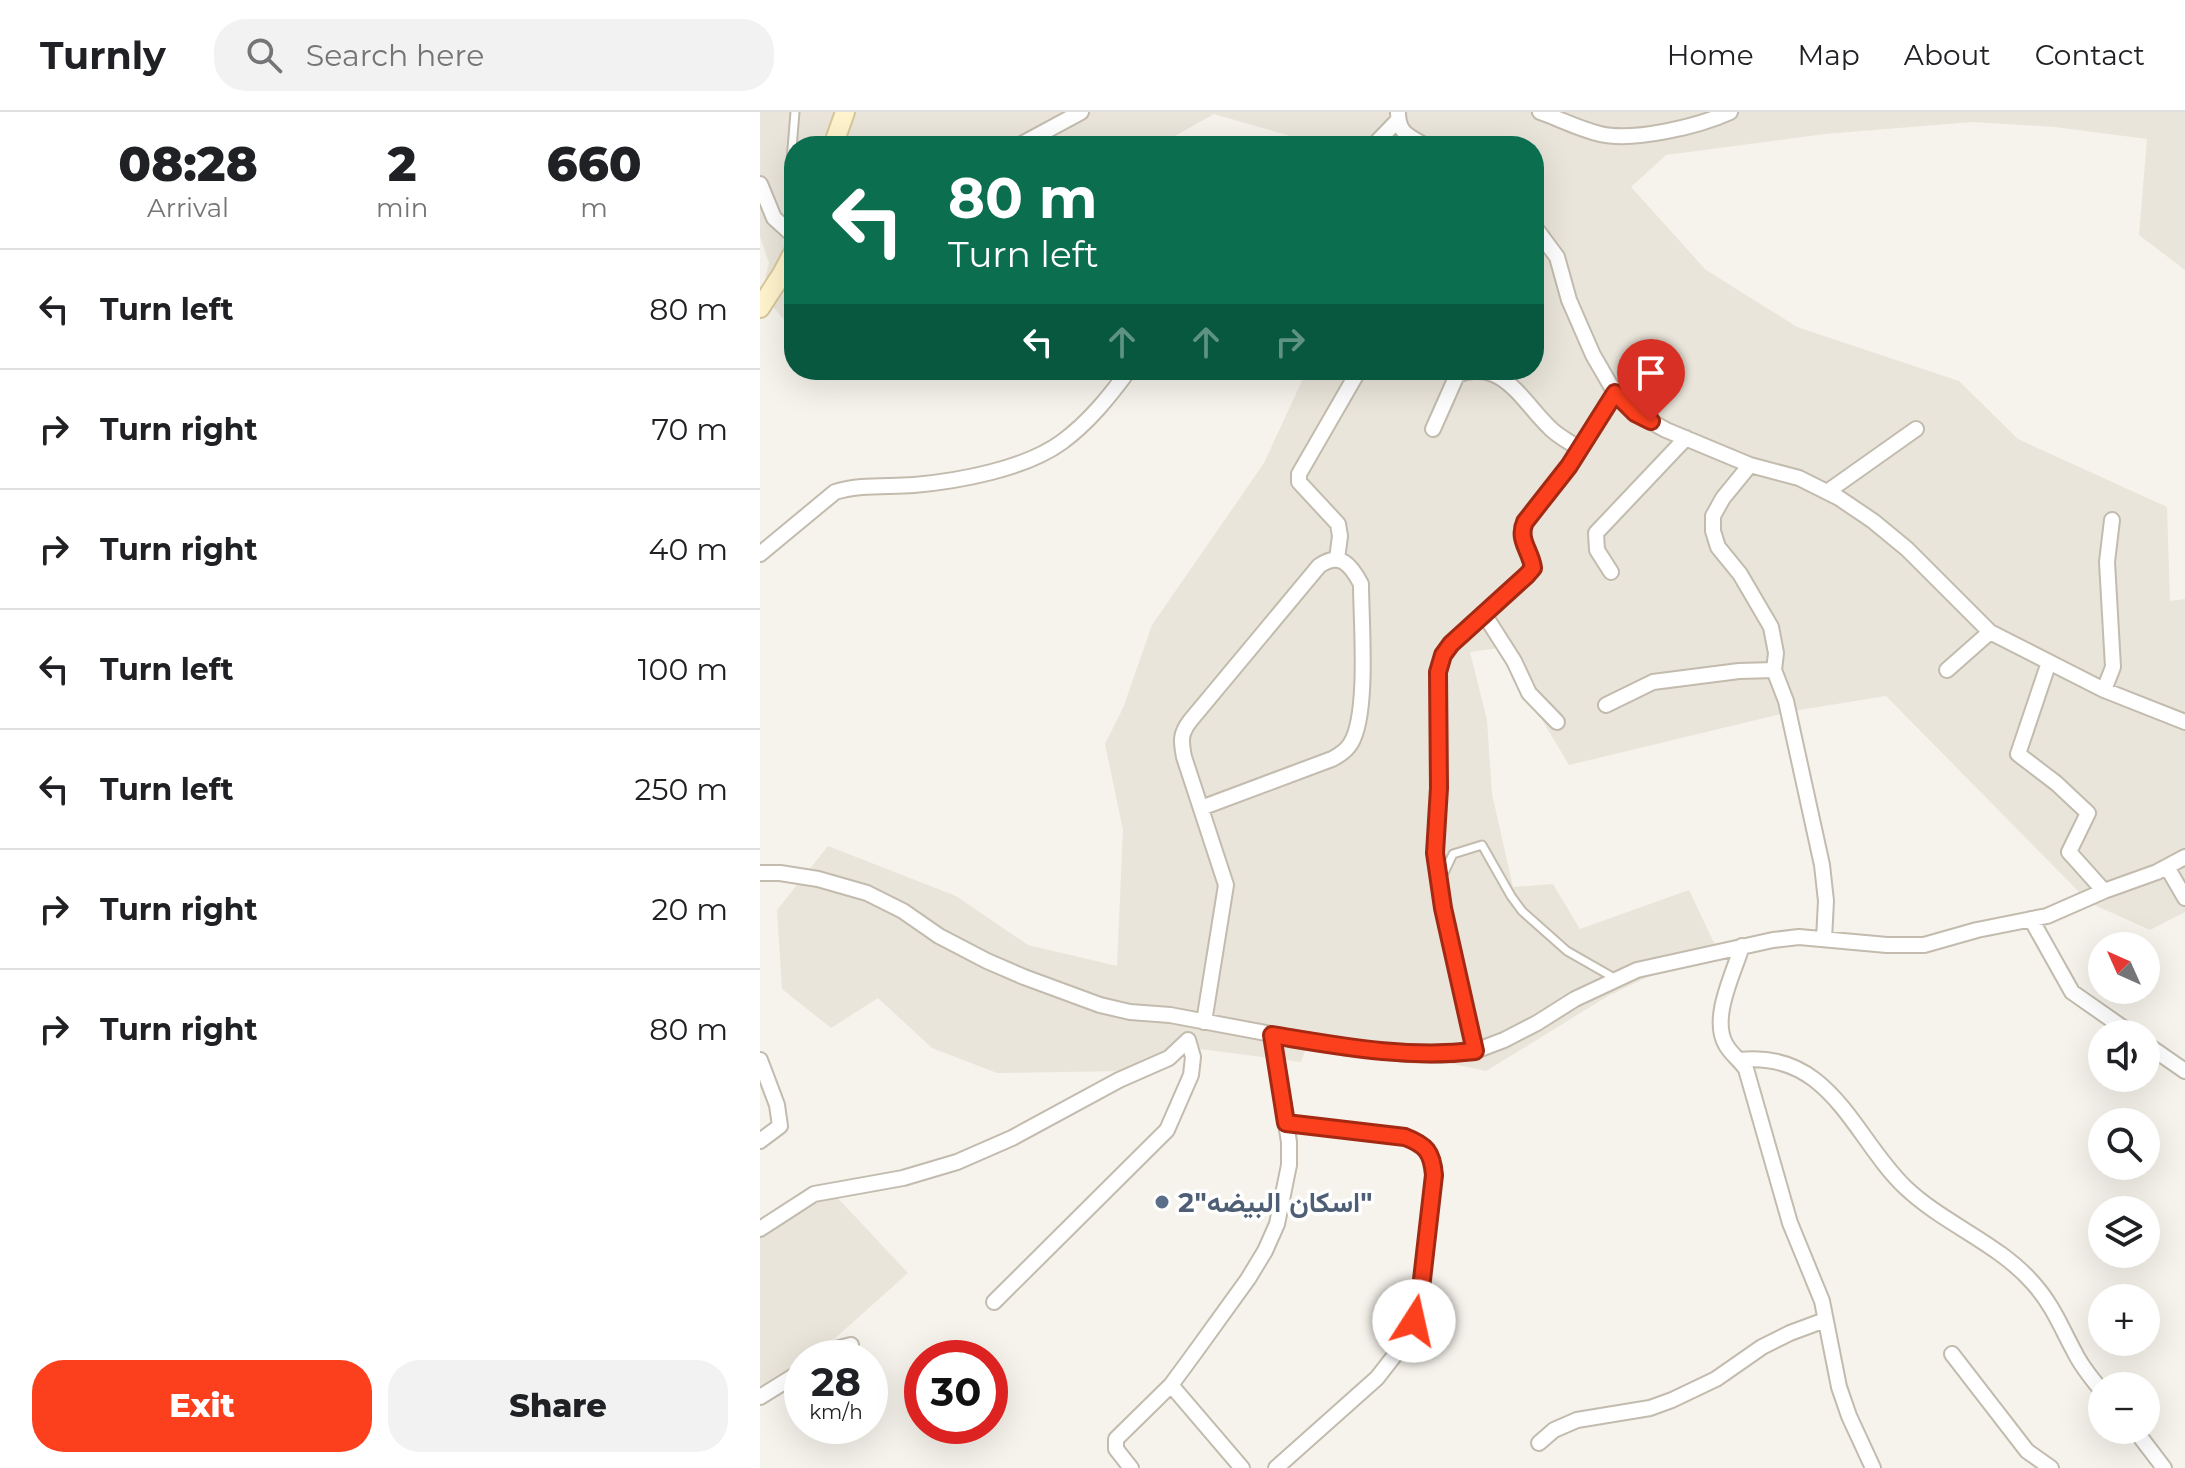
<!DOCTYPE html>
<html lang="en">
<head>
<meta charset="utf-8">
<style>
	:root { --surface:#fff; --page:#f2f2f2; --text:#202124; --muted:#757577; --line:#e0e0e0; --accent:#fc3f1d }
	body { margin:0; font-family:Montserrat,Vazirmatn,sans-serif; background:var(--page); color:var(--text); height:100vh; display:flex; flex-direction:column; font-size:30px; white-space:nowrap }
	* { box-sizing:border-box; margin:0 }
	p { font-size:26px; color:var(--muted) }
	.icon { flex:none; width:44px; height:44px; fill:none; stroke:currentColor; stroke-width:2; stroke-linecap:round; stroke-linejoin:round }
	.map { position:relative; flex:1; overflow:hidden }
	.panel { display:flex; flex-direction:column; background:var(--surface); width:760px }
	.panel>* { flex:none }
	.hud { position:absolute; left:24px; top:24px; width:760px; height:244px; border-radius:32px; box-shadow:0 8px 32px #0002; background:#0b6e4f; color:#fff; overflow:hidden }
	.needle { width:52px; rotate:315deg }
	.fabs { position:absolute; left:1328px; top:820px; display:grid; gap:16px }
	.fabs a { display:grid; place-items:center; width:72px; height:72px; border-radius:50%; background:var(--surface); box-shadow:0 8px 32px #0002; font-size:40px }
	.speed { position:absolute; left:24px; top:1228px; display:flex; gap:16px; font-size:40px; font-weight:700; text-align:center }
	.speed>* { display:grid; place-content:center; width:104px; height:104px; border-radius:50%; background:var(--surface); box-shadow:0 8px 32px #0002; line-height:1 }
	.speed small { font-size:20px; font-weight:400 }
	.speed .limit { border:12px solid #d22; background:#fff; color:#111 }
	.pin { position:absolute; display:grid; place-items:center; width:68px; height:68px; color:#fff; margin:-82px -34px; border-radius:50% 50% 50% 0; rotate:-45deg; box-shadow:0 0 8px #0007 }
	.pin .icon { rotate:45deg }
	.me { position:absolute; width:88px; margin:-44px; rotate:10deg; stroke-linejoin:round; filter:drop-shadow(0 0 6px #0008) }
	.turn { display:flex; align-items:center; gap:28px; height:168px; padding:0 32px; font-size:36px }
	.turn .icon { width:104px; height:104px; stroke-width:2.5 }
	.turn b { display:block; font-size:56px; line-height:68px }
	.lanes { display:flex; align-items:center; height:76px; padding:0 32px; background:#0003; justify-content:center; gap:40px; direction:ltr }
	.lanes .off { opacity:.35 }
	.eta { display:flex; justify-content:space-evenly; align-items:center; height:136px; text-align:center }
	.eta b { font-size:48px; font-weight:800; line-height:56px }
	.button { display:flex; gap:16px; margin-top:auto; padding:16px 32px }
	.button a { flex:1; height:92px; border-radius:32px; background:var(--accent); color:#fff; font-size:32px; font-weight:800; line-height:92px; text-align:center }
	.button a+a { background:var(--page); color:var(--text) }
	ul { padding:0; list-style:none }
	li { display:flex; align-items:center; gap:24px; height:120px; padding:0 32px; border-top:2px solid var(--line) }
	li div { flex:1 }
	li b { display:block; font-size:30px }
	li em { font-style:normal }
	header { display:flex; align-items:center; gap:48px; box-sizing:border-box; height:112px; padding:0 40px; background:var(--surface); border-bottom:2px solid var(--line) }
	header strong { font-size:38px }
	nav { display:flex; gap:44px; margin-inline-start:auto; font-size:28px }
	.search { width:560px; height:72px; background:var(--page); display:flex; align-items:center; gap:20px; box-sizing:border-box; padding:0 28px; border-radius:32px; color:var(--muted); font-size:30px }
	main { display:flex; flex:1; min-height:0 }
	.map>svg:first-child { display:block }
</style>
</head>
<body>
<header>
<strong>Turnly</strong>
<div class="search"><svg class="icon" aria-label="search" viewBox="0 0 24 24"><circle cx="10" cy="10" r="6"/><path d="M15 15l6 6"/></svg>Search here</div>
<nav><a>Home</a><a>Map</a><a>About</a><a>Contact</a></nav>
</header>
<main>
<section class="panel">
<div class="eta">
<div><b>08:28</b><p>Arrival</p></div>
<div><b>2</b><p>min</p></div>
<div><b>660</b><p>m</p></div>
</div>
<ul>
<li><svg class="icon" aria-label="left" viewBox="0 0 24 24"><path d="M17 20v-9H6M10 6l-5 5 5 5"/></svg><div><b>Turn left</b></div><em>80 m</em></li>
<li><svg class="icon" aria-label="right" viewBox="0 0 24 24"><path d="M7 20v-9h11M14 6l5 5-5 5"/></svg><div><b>Turn right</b></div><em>70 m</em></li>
<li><svg class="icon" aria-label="right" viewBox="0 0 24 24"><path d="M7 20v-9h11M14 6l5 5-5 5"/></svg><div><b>Turn right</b></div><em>40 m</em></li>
<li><svg class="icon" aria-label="left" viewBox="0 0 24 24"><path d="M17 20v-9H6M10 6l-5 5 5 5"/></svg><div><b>Turn left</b></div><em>100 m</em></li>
<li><svg class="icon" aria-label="left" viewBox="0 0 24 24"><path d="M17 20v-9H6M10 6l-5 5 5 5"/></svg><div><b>Turn left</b></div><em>250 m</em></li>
<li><svg class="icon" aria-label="right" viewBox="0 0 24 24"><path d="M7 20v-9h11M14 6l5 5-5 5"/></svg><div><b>Turn right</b></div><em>20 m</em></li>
<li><svg class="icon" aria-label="right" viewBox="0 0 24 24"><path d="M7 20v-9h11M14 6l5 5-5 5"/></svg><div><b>Turn right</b></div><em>80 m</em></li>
</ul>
<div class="button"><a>Exit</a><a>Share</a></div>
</section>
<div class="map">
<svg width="1425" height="1356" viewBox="0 0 1425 1356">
	<rect width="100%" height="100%" fill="#f6f3ec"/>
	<path fill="#eae5da" d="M0 0H1425V158L1379 123 1387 27 1295 15 1212 10 1065 22 906 43 871 75 946 158 1037 215 1199 269 1258 327 1407 395 1410 489 1425 487V800L1390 818 1330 791 1126 584 1033 599 809 653 739 536 710 540 727 608 732 682 753 775 793 772 820 817 929 778 955 833 848 884 726 959 551 922 541 950 440 937 364 959 237 961 172 936 118 886 71 916 22 877 17 798 68 734 196 784 268 833 357 854 363 718 345 632 363 596 392 513 504 351 547 258H774V34H565L454 2 397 34H34V208H24L2 181 9 151 0 125Z
		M74 1082 148 1161 53 1246H42V1256L0 1294V1119Z"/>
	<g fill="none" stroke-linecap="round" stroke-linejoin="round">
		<g stroke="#c2bbae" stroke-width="11">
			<path id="lane" d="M34 57 31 49 35 0
				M682 765 693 742 722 733 751 784 762 799 807 839 856 867"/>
		</g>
		<g stroke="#c2bbae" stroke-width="18">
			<path id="street" d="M638 0C638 22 649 24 666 34
				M780 0C800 7 819 17 840 22 874 30 939 14 970 0
				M258 34 321 0
				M613 34 638 8
				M0 72 14 106 34 124
				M774 114 797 145 809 188 833 243 855 281 875 301 906 318 990 353 1039 366 1079 386 1113 409 1147 437 1230 520 1344 578 1425 610
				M673 317 697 263C742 245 762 289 789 315 797 324 810 330 820 337
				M990 353 963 386 953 404V419L958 435 980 462 1011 515 1016 541 1014 558 1026 589 1062 753 1066 789 1064 827
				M1067 380 1156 317
				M0 442 75 380C101 372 127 375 154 373 199 369 265 357 302 330 329 310 349 285 369 258
				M577 447 580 424 578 412 539 370V362L599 258
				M851 460 837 438 836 421 926 326
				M724 502 754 549 769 581 797 610
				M1289 550 1258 642 1296 671 1328 701 1309 740 1344 779
				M1187 558 1230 520
				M1344 578 1353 555 1347 450 1352 408
				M846 593 893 570 979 559 1014 558
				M441 696 572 647C580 643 587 638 591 631 609 601 601 509 601 472 591 453 580 439 559 454L430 609C420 622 421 629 424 645L466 773 444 910
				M1407 755 1425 786
				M0 761H20L58 767 107 781 143 799 179 824 227 849 264 865 340 893 370 900 410 903 564 932 646 942 681 943 715 939 744 928 777 911 815 887 877 858 1013 828 1039 825 1127 833H1164L1217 818 1287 804 1344 779 1397 760 1425 745
				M1271 807 1312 880 1372 922
				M982 834C974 861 950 906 966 933 971 942 980 948 986 957L1030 1111 1062 1189 1079 1275 1089 1304 1113 1356
				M1386 932 1425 959
				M715 939 683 796 675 741 679 676 678 560 683 543 691 532 767 463 773 456C771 439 757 428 765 410L809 354 855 281
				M0 948 17 993 20 1014 0 1029
				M980 948C1008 945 1033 951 1055 968 1092 997 1112 1044 1146 1076 1184 1112 1238 1131 1273 1171 1292 1192 1301 1215 1314 1239 1321 1254 1332 1267 1342 1279
				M0 1117 54 1082 143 1066 197 1050 252 1026 359 968 409 946 428 928 433 945 431 963 407 1018 234 1190
				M1192 1242 1267 1339 1291 1356
				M60 1246 71 1238 91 1233
				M411 1273 482 1356
				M0 1285 42 1259
				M1375 1318 1404 1356
				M779 1331 794 1318 817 1308 890 1296 912 1288 956 1267 1002 1235 1030 1221 1065 1208
				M371 1356 356 1337V1327L411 1273 436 1239 488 1167 505 1139 517 1112 529 1053V1030L512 923
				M516 1356 617 1266 645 1230 654 1209 660 1185 674 1063C672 1040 666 1033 645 1025L526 1011"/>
		</g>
		<g stroke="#d6c79b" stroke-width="22">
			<path id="secondary" d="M73 34 85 0
				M0 196 22 162 34 139"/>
		</g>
		<use href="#lane" stroke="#fff" stroke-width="7"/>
		<use href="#street" stroke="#fff" stroke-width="14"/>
		<use href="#secondary" stroke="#fff3cd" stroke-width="18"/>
	</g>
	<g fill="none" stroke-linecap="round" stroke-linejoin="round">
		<g stroke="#a42913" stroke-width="20">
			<path id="route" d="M654 1209 660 1185 674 1063C672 1040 666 1033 645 1025L526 1011 512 923C580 934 646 947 715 939L683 796 675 741 679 676 678 560 683 543 691 532 767 463 773 456C771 439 757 428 765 410L809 354 855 281 875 301 891 309"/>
		</g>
		<use href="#route" stroke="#fc3f1d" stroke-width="14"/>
	</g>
	<circle fill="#5c6f8a" stroke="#fff" stroke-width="3" cx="402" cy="1090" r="8"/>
	<g text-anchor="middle" stroke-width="7" stroke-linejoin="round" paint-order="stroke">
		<g font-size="28" font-weight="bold" fill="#4e5e75" stroke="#fff" text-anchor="start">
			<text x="418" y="1100">اسكان البيضه"2"</text>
		</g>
	</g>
</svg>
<div class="fabs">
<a><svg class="needle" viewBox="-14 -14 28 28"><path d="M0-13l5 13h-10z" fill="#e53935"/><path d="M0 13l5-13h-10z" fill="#757577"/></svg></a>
<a><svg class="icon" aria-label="sound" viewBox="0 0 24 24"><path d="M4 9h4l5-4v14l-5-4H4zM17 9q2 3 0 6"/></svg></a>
<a><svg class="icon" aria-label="search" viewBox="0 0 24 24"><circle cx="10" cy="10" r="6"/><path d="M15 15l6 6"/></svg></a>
<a><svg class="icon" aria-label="layers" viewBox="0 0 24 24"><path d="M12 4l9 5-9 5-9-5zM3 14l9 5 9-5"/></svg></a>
<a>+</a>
<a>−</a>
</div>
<div class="speed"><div>28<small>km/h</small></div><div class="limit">30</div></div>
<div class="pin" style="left:891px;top:309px;background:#d93025"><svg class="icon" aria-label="arrive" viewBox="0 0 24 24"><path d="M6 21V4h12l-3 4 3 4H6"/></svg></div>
<svg class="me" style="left:654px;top:1209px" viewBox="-20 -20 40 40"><circle r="19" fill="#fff"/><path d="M0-13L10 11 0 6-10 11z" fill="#fc3f1d"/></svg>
<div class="hud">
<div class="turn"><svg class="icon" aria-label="left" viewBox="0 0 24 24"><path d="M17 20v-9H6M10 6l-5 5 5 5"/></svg><div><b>80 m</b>Turn left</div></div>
<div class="lanes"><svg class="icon" aria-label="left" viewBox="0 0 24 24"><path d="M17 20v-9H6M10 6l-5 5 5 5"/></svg><svg class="icon off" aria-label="ahead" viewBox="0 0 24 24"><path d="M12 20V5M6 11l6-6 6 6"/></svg><svg class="icon off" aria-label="ahead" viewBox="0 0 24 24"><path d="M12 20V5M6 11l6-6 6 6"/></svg><svg class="icon off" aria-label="right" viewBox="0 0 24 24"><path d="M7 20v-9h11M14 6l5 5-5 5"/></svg></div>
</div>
</div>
</main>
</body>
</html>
